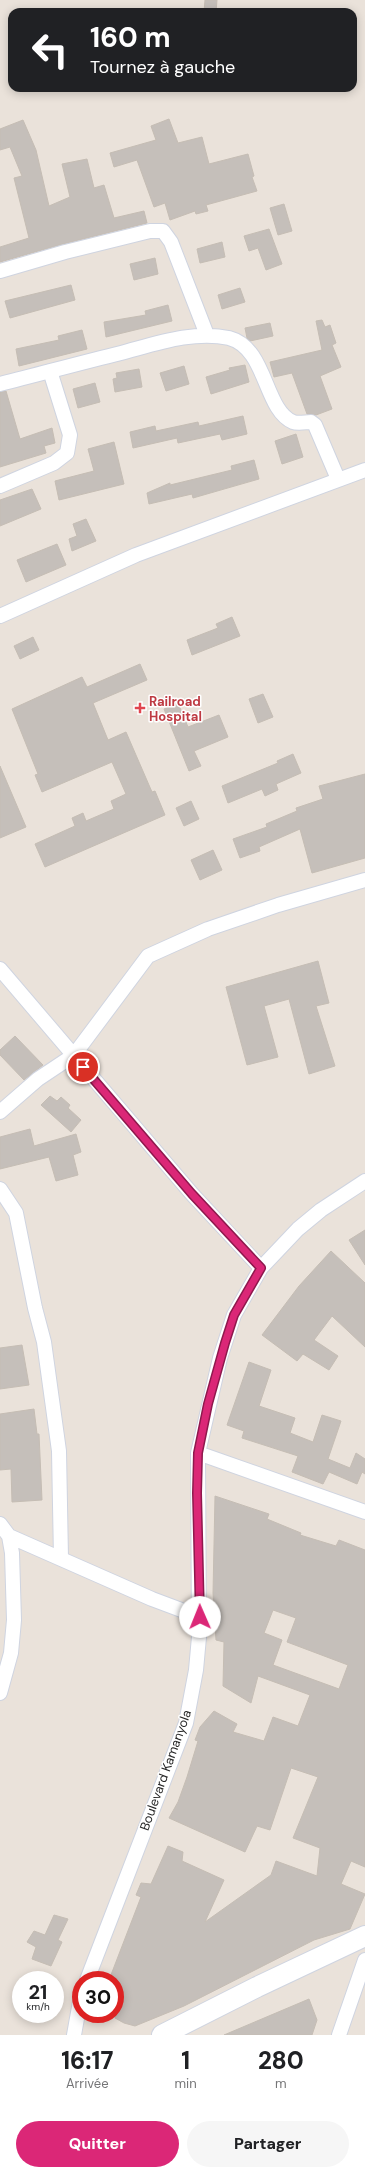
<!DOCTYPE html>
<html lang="fr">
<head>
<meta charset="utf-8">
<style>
	:root { --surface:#fff; --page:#f6f6f6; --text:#202124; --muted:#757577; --accent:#db2777 }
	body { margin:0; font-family:"DM Sans",sans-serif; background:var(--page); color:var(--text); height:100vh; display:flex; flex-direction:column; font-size:15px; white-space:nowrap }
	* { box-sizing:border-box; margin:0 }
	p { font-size:13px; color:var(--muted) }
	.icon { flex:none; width:22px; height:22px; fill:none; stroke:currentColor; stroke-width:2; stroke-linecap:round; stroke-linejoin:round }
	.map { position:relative; height:2035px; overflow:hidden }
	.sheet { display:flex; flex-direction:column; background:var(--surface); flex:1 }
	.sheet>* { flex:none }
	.hud { position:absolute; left:8px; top:8px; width:349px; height:84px; border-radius:12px; box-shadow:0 2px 10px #0003; background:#202124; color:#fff; overflow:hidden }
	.speed { position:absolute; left:12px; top:1971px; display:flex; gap:8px; font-size:20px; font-weight:700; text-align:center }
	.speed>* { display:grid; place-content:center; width:52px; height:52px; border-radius:50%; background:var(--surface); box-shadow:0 2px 10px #0003; line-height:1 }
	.speed small { font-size:10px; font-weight:400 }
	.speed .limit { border:6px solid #d22; background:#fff; color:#111 }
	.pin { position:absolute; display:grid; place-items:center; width:34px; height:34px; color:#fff; margin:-17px; border:2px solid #fff; border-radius:50%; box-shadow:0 1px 4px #0007 }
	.me { position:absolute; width:44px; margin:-22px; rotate:359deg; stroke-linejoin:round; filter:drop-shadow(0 0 3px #0008) }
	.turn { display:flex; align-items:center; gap:14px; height:84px; padding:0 16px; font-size:18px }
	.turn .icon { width:52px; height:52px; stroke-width:2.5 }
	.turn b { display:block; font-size:28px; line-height:34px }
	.eta { display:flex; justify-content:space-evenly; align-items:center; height:68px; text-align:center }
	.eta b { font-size:24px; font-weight:800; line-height:28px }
	.action { display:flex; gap:8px; margin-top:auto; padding:8px 16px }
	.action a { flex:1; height:46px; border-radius:24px; background:var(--accent); color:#fff; font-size:16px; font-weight:800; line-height:46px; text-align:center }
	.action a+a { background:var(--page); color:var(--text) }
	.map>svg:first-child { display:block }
</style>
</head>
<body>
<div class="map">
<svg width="365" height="2035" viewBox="0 0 365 2035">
	<rect width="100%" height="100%" fill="#eae2da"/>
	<path fill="#c5bfba" stroke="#c5bdb4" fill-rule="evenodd" d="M205 0H217L216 12H204Z
		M169 119 178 143 202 137 209 164 248 154 254 176 252 177 257 191 206 205 208 211 196 214 195 211 170 220 165 203 154 207 137 160 114 167 110 153 156 140 151 126Z
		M23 120 36 150 49 206 70 197 62 164 87 159 94 188 104 185 114 218 144 211 147 223 63 244 0 262V247L29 238 14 178 22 176 10 147 0 150V129Z
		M284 204 292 231 278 235 270 208Z
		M269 229 282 264 266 270 258 248 249 251 244 236Z
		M222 242 225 257 200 263 197 249Z
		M155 258 158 274 134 280 130 264Z
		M71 285 75 300 10 318 5 301Z
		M240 288 245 302 222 309 218 295Z
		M168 305 172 321 106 337 104 322 146 315 145 311Z
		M322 320 325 327 330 325 336 343 332 345 341 367 320 376 332 409 316 415 307 414 292 373 274 377 270 362 322 350 316 321Z
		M270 323 273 336 250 341 247 338 245 328Z
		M82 330 87 349 19 366 16 349 59 340 58 336Z
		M245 365 249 382 211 394 206 377 230 370 229 368Z
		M184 366 189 384 166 391 160 373Z
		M139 369 142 387 115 392 113 379 117 378 116 373Z
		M95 383 100 402 78 408 73 389Z
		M6 391 20 439 52 428 55 443 44 446 46 453 0 467V392Z
		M243 416 247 434 222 440 220 434 178 443 177 438 133 448 130 432 155 426 156 431 198 422 199 426Z
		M296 434 303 457 282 464 275 441Z
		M114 442 124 484 59 500 55 481 94 471 88 449Z
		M254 460 259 479 193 498 192 494 149 504 147 493 170 483V485L232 470 231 466Z
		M32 489 41 509 0 526V500Z
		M86 519 96 541 72 551 69 539 77 536 73 524Z
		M57 544 66 565 26 582 17 560Z
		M232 617 240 636 192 655 187 640 218 628 216 624Z
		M33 637 39 650 20 659 14 646Z
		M140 664 147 680 93 703 108 740 126 732 152 792 155 791 165 815 45 867 35 844 75 826 72 818 83 813 86 821 114 809 111 801 126 794 112 762 42 792 35 775 38 774 12 709 82 677 87 687Z
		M263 694 273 717 258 723 249 699Z
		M178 703 188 727 219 715 228 737 194 751 201 766 189 771 164 709Z
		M293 754 301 773 276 784 278 790 265 796 262 789 228 803 222 786 278 763 277 761Z
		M0 766 26 827 0 838Z
		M365 774V858L312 873 300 829 259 847 260 851 240 858 233 839 267 827 266 824 297 811 296 808 323 799 319 786Z
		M191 801 199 819 184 826 176 808Z
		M213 850 222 870 200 880 191 860Z
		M318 961 329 1003 316 1006 335 1066 309 1074 289 999 264 1006 278 1057 247 1065 226 987Z
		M15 1036 43 1065 24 1080 0 1055V1050Z
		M50 1096 57 1101 61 1097 70 1105 68 1108 81 1120 71 1132 41 1105Z
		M30 1129 34 1146 76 1134 81 1152 73 1155 78 1175 56 1181 49 1157 0 1169V1137Z
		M365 1230V1265L349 1240Z
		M331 1251 365 1283V1347L332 1316 314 1340 338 1356 329 1370 303 1354 297 1361 262 1335 299 1286Z
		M22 1345 29 1385 0 1389V1348Z
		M249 1362 271 1370 259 1406 295 1418 290 1433 313 1442 322 1415 341 1421 328 1459 350 1468 356 1453 365 1459V1474L362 1472 357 1484 329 1472 323 1484 292 1472 298 1456 242 1438 244 1431 227 1425Z
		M34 1409 37 1434H39L42 1500 12 1502 11 1469 0 1470V1414Z
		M215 1496 269 1514 267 1519 301 1533 300 1535 336 1546 339 1540 365 1550V1867L351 1861 341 1884 365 1894 350 1929 314 1940 184 2006 135 2026 124 2023 115 2018V1980H109L141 1897 136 1895 141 1883 151 1884 168 1846 183 1852 182 1861 224 1880 205 1922 271 1875 276 1861 317 1876 320 1848 293 1838 318 1777 291 1768 270 1830 257 1826 245 1852 169 1818 178 1802 187 1777 198 1741 195 1740 200 1727 214 1711 237 1724 233 1732 264 1741 273 1717 298 1726 310 1695 258 1676 251 1703 223 1686 224 1642 216 1640 213 1593ZM273 1610 296 1618 287 1642 348 1665 339 1689 273 1665 282 1640 264 1633Z
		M54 1915 68 1919 58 1940 62 1942 51 1966 32 1959 36 1947 27 1942 34 1931 45 1935Z
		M309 1999 317 2020 312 2035H224Z"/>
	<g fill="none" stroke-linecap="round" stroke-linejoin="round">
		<g stroke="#cfd4e0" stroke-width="16">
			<path id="minor" d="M0 271 65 252 150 231H163L171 242 207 335
				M0 384C40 374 80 363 121 353 155 344 194 330 229 338 267 348 264 410 293 422 298 424 306 422 311 422L315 425 338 479
				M0 486 54 463 67 453 70 435 50 371
				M0 616 136 555 365 470
				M0 969 192 1194 261 1268
				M0 1112 38 1079 74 1055 148 956 208 929 278 905 365 880
				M0 1189 16 1213 35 1308 44 1342 59 1451 61 1558
				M198 1453 365 1512
				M0 1524 9 1536 12 1553 14 1620 11 1653 0 1693
				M9 1536 152 1599 200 1617
				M87 1980 186 1723 196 1670 199 1637 198 1453 220 1358 234 1315 261 1268 298 1229 321 1210 365 1181
				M74 2035 81 1996
				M339 2035 365 1960"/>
		</g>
		<g stroke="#cfd4e0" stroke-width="22">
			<path id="secondary" d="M162 2035 257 1987 365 1936"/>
		</g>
		<use href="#minor" stroke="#fff" stroke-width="14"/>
		<use href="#secondary" stroke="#fff" stroke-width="20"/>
	</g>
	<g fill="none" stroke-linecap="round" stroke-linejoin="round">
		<g stroke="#8e194d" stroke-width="10">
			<path id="route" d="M83 1067 192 1194 261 1268 234 1315 225 1343 208 1404 198 1453 197 1493 200 1617"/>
		</g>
		<use href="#route" stroke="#db2777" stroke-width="7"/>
	</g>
	<path fill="#e0444e" stroke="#fff" stroke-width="1.5" d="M138 702h4v4h4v4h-4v4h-4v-4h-4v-4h4z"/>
	<g text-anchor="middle" stroke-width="3" stroke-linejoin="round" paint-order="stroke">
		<g font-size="13" font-weight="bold" fill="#be3a42" stroke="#fff" text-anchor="start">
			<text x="149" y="706">Railroad<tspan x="149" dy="15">Hospital</tspan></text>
		</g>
		<g font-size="13" fill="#282828" stroke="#fff">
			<text transform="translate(165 1770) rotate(-70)" y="5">Boulevard Kamanyola</text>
		</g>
	</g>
</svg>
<div class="speed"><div>21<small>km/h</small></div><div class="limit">30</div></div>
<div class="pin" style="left:83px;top:1067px;background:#d93025"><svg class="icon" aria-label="arrive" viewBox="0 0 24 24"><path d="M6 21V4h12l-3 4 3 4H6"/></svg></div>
<svg class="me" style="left:200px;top:1617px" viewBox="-20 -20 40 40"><circle r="19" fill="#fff"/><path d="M0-13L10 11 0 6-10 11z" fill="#db2777"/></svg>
<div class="hud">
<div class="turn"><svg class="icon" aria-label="left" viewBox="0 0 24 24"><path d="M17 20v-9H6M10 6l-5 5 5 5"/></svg><div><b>160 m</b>Tournez à gauche</div></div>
</div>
</div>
<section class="sheet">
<div class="eta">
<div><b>16:17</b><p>Arrivée</p></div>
<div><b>1</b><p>min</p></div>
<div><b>280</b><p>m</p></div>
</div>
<div class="action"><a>Quitter</a><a>Partager</a></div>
</section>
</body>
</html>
